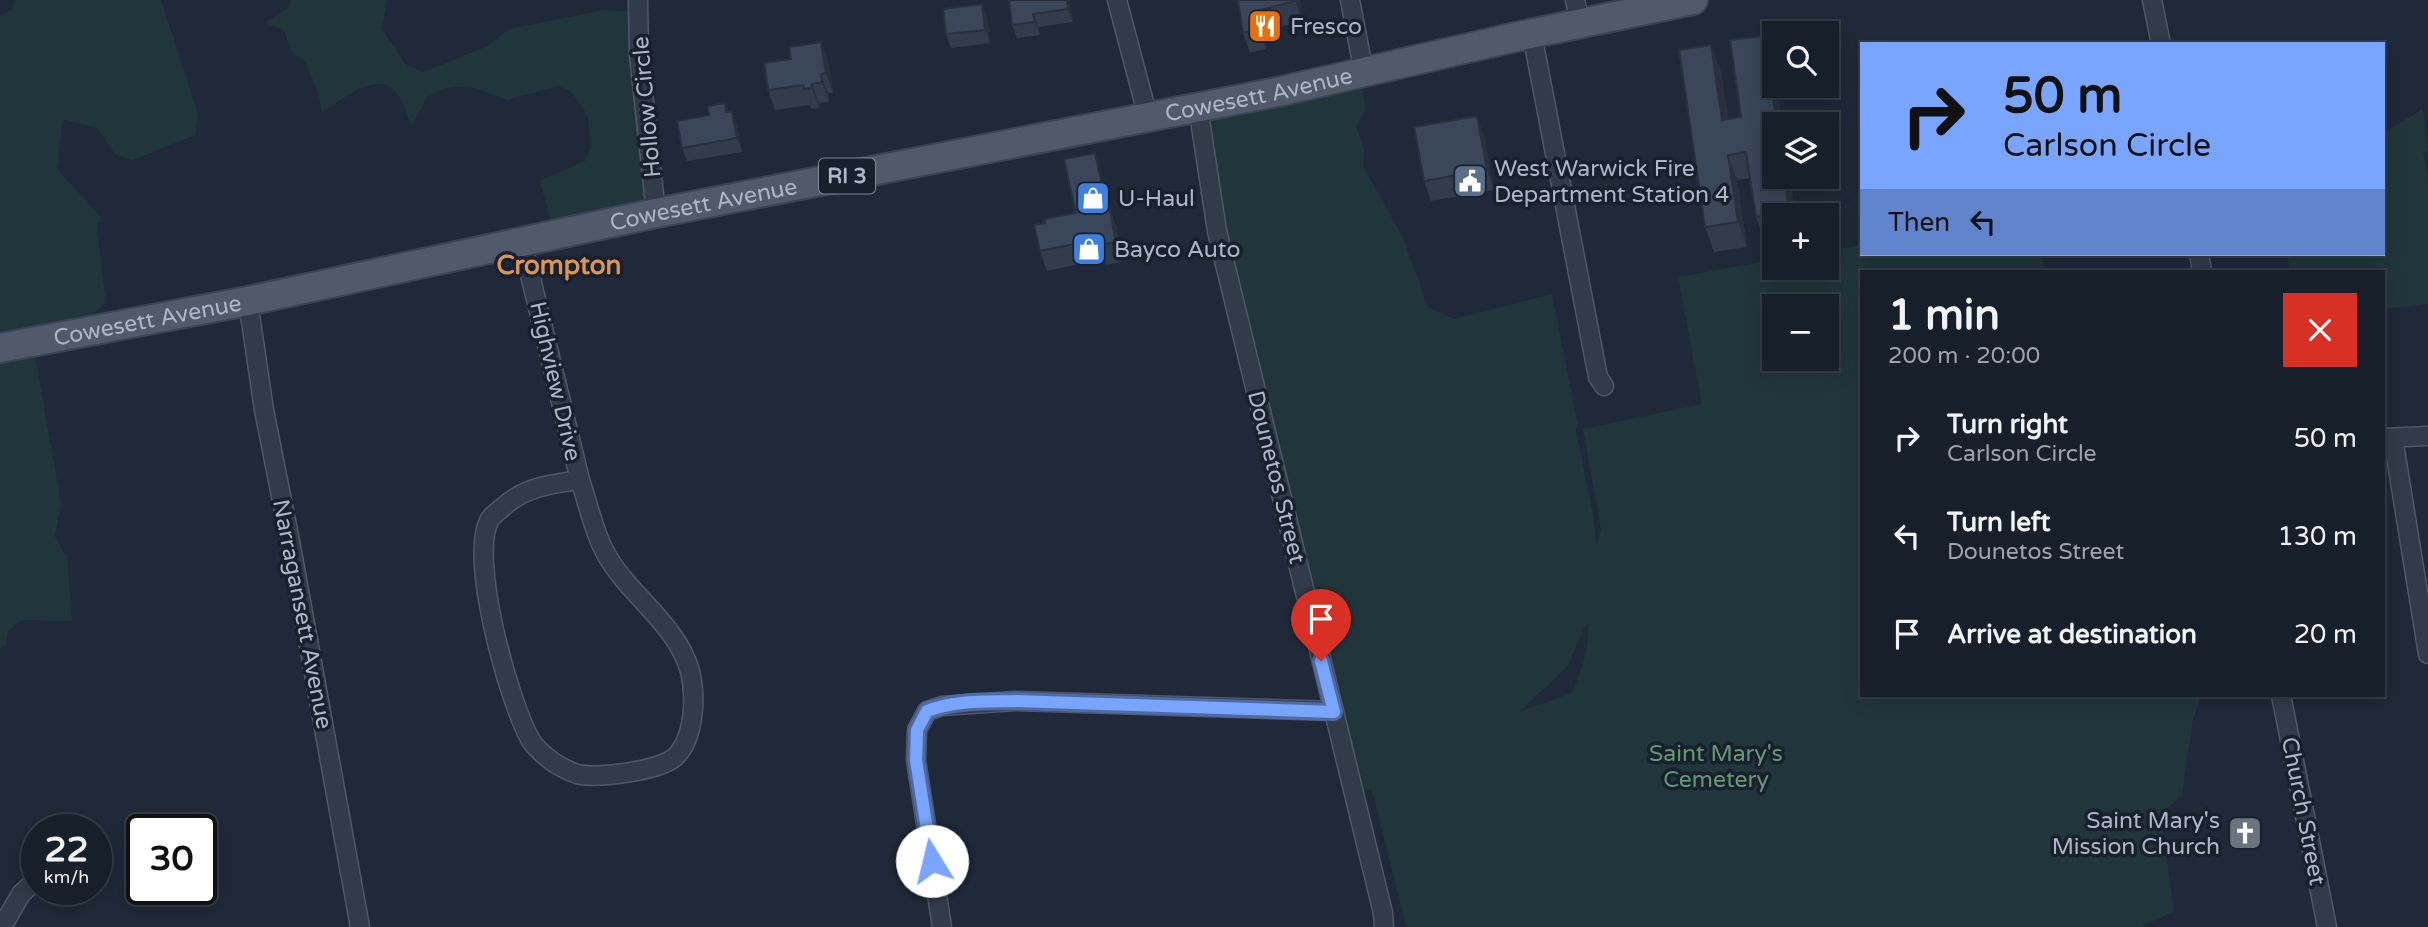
<!DOCTYPE html>
<html lang="en">
<head>
<meta charset="utf-8">
<style>
	:root { --surface:#171f2b; --page:#242c37; --text:#f1f3f6; --muted:#9ea2a9; --line:#363d47 }
	body { margin:0; font-family:"Varela Round",sans-serif; background:var(--page); color:var(--text); height:100vh; display:flex; flex-direction:column; font-size:26px; white-space:nowrap }
	* { box-sizing:border-box; margin:0 }
	p { font-size:23px; color:var(--muted) }
	.icon { flex:none; width:38px; height:38px; fill:none; stroke:currentColor; stroke-width:2; stroke-linecap:round; stroke-linejoin:round }
	.map { position:relative; flex:1; overflow:hidden }
	.drawer { position:absolute; left:1860px; top:270px; width:525px; height:427px; display:flex; flex-direction:column; background:var(--surface); border-radius:0px; box-shadow:0 4px 18px #0003,0 0 0 2px var(--line) }
	.drawer>* { flex:none }
	.hud { position:absolute; left:1860px; top:42px; width:525px; height:214px; border-radius:0px; box-shadow:0 4px 18px #0003,0 0 0 2px var(--line); background:#79a5ff; color:#111; overflow:hidden }
	.buttons { position:absolute; left:1762px; top:21px; display:grid; gap:14px }
	.buttons a { display:grid; place-items:center; width:77px; height:77px; border-radius:0px; background:var(--surface); box-shadow:0 4px 18px #0003,0 0 0 2px var(--line); font-size:35px }
	.speed { position:absolute; left:21px; top:814px; display:flex; gap:14px; font-size:35px; font-weight:700; text-align:center }
	.speed>* { display:grid; place-content:center; width:91px; height:91px; border-radius:50%; background:var(--surface); box-shadow:0 4px 18px #0003,0 0 0 2px var(--line); line-height:1 }
	.speed small { font-size:18px; font-weight:400 }
	.speed .limit { border:4px solid #111; border-radius:10px; background:#fff; color:#111 }
	.pin { position:absolute; display:grid; place-items:center; width:60px; height:60px; color:#fff; margin:-72px -30px; border-radius:50% 50% 50% 0; rotate:-45deg; box-shadow:0 0 7px #0007 }
	.pin .icon { rotate:45deg }
	.me { position:absolute; width:77px; margin:-38px; rotate:351deg; stroke-linejoin:round; filter:drop-shadow(0 0 5px #0008) }
	.turn { display:flex; align-items:center; gap:24px; height:147px; padding:0 28px; font-size:32px }
	.turn .icon { width:91px; height:91px; stroke-width:2.5 }
	.turn b { display:block; font-size:49px; line-height:60px }
	.then { display:flex; align-items:center; height:66px; padding:0 28px; background:#0003; gap:14px; font-size:26px }
	.round { display:grid; place-items:center; flex:none; width:74px; height:74px; border-radius:0px; background:var(--page) }
	.overview { display:flex; align-items:center; justify-content:space-between; height:119px; padding:0 28px }
	h1 { font-size:42px; font-weight:700; line-height:52px }
	ul { padding:0; list-style:none }
	li { display:flex; align-items:center; gap:21px; height:98px; padding:0 28px }
	li div { flex:1 }
	li b { display:block; font-size:26px }
	li em { font-style:normal }
	.map>svg:first-child { display:block }
</style>
</head>
<body>
<div class="map">
<svg width="2428" height="927" viewBox="0 0 2428 927">
	<rect width="100%" height="100%" fill="#1f2939"/>
	<path fill="#21363b" fill-rule="evenodd" d="M15 0H161L198 114 195 135 133 160 115 154 97 128 63 119 57 169 100 216 101 222 98 223 97 230 106 303 73 329 33 344 61 503 55 536 62 551 67 556 72 621 21 620 8 631 6 644 0 649V16L13 9Z
		M291 0H387L382 29 406 65 424 72 490 45 509 29 604 10 637 12 657 211 554 234 540 181 585 161 591 148 588 116 571 91 558 86 507 100 469 86 445 88 427 97 412 126C407 116 403 99 395 91 376 70 339 102 322 113L317 89 305 61 292 52 283 29 265 23 288 8Z
		M1359 68 1365 110 1356 126 1364 149 1363 166 1402 236 1428 307 1454 319 1552 294 1578 426 1576 429 1594 520 1596 546 1601 530 1583 429 1702 404 1678 277 1774 260V268H1827V251L1862 245V254H2041L2045 271H1862V695H2201L2193 719 2182 795 2165 810 2162 824 2174 911 2141 927H1406L1372 789 1355 793 1219 239 1203 100ZM1774 306H1827V359H1774ZM1587 622C1591 644 1581 673 1572 693L1519 712 1567 667Z
		M2423 109 2428 151 2423 153 2428 179V304L2384 309V271H2290L2287 254H2384V132Z"/>
	<g fill="none" stroke-linecap="round" stroke-linejoin="round">
		<g stroke="#505868" stroke-width="21">
			<path id="street" d="M638 0 639 55 656 213
				M1117 0 1148 117
				M1350 0 1364 73
				M1575 0 1580 24
				M2152 0 2161 44
				M1532 34 1598 377 1604 386
				M1198 107 1217 231 1383 913 1384 927
				M522 242 580 480
				M2199 254 2202 271
				M248 301 264 410 290 541 360 927
				M2384 438 2428 436
				M2393 438 2428 654
				M580 480C588 503 593 529 604 550 626 594 676 622 690 671 696 696 695 738 675 757 659 771 596 779 577 774 569 771 559 766 553 762 545 756 535 748 530 739 509 701 468 557 490 519 493 515 498 511 502 508 524 487 551 484 580 480Z
				M2281 695 2327 927
				M2 927 21 894 37 879
				M942 927 916 760 917 730 927 711 942 706 1015 701 1334 711"/>
		</g>
		<g stroke="#3c4453" stroke-width="32">
			<g id="primary">
				<path id="s1" d="M0 348 248 301 656 213 1282 91 1520 36 1693 0"/>
			</g>
		</g>
		<use href="#street" stroke="#323b4a" stroke-width="18"/>
		<use href="#primary" stroke="#505a6a" stroke-width="28"/>
	</g>
	<path fill="#323c4d" d="M1009 0H1069L1073 22 1038 27 1040 35 1017 38 1012 25Z
		M1238 0H1300L1302 21 1264 31 1266 49 1250 53 1243 33Z
		M987 18 990 43 951 48 946 34Z
		M828 61 833 93H828L829 102 819 103V108L811 109 810 105 775 110 768 90Z
		M1773 61 1774 86 1796 215H1774V242L1765 243 1756 217 1750 178 1737 180 1747 247 1714 252 1705 227 1721 71 1728 119 1741 117Z
		M725 103 728 112 737 125 742 152 687 161 682 148 709 115Z
		M1484 135 1494 190 1431 201 1424 181Z
		M1095 153 1097 160 1107 207 1109 206 1116 226 1124 261 1106 265 1104 259 1047 271 1040 251 1045 223 1076 213 1075 210Z"/>
	<path fill="#29313f" d="M1067 0H1069L1073 22 1068 9Z
		M1295 0H1300L1302 21Z
		M982 4 987 18 990 43 985 30Z
		M1257 11 1264 31 1266 49 1258 29Z
		M1033 14 1038 27 1040 35 1035 22Z
		M1764 36 1773 61 1774 86H1777L1782 124H1777Z
		M821 42 828 61 833 93 826 73Z
		M1711 45 1721 71 1731 145 1722 120Z
		M821 74 828 93 829 102 822 82Z
		M812 84 819 103V108L812 88Z
		M732 111 737 125 742 152 737 138Z
		M1477 116 1484 135 1494 190 1487 170Z
		M1728 155 1737 180 1747 247 1738 222Z
		M1784 177H1790L1796 215H1791L1790 212Z
		M1109 206 1116 226 1124 261 1116 242Z"/>
	<path fill="#3a465a" stroke="#29313f" stroke-width="2" d="M1009 0H1067L1068 9 1033 14 1035 22 1012 25Z
		M1238 0H1295V1L1257 11 1258 29 1243 33Z
		M982 4 985 30 946 34 943 9Z
		M1764 36 1777 124H1774V177H1784L1790 212 1756 217 1746 152 1728 155 1738 222 1705 227 1679 50 1711 45 1722 120 1741 117 1730 40Z
		M821 42 826 73 821 74 822 82 812 84V88L804 89 803 85 768 90 764 63 791 59 789 47Z
		M725 103 726 112 732 111 737 138 682 148 677 121 709 115 708 106Z
		M1477 116 1487 170 1424 181 1414 127Z
		M1095 153 1106 203 1075 210 1064 159Z
		M1109 206 1116 242 1099 245 1098 239 1040 251 1034 225 1045 223V219Z"/>
	<g fill="none" stroke-linecap="round" stroke-linejoin="round">
		<g stroke="#4f6ba6" stroke-width="18">
			<path id="route" d="M932 861 916 760 917 730 927 711C955 700 985 702 1015 701L1334 712 1321 661"/>
		</g>
		<use href="#route" stroke="#79a5ff" stroke-width="12"/>
	</g>
	<defs>
		<g id="restaurant-square" transform="scale(1.75)"><rect x="-9" y="-9" width="18" height="18" rx="4" fill="#e8710a" stroke="#18202e"/><path d="M-5-6h1v4h1v-4h1v4h1v-4h1v5L-1.5 .5V6h-2V.5L-5-1ZM5-6V6H3V1.5H1.5Q1.5-4 5-6Z" fill="#fff"/></g>
		<g id="civic-square" transform="scale(1.75)"><rect x="-9" y="-9" width="18" height="18" rx="4" fill="#5c6f8a" stroke="#18202e"/><path d="M-.6-6.5H3V-4.5H.6V-3L4-1V1h2V6H-6V1h2V-1L-.6-3ZM-1.2 2.5V6h2.4V2.5Z" fill="#fff"/></g>
		<g id="shop-square" transform="scale(1.75)"><rect x="-9" y="-9" width="18" height="18" rx="4" fill="#3f7fe0" stroke="#18202e"/><path d="M-5-2.5h2.3a2.7 3.5 0 0 1 5.4 0H5L5.5 6h-11ZM-1.5-2.5h3a1.5 2.3 0 0 0-3 0Z" fill="#fff"/></g>
		<g id="church-square" transform="scale(1.75)"><rect x="-9" y="-9" width="18" height="18" rx="4" fill="#6b7280" stroke="#18202e"/><path d="M-1.2-6h2.4v3.5h3.3v2.4h-3.3V6h-2.4V-.1h-3.3v-2.4h3.3Z" fill="#fff"/></g>
	</defs>
	<g fill-rule="evenodd">
		<use href="#restaurant-square" x="1265" y="26"/>
		<use href="#civic-square" x="1470" y="181"/>
		<use href="#shop-square" x="1093" y="198"/>
		<use href="#shop-square" x="1089" y="249"/>
		<use href="#church-square" x="2245" y="833"/>
	</g>
	<g text-anchor="middle" stroke-width="7" stroke-linejoin="round" paint-order="stroke">
		<rect fill="#18202e" stroke="#808899" stroke-width="2" x="819" y="158.5" width="56" height="35" rx="5"/>
		<g font-size="21" font-weight="bold" fill="#adb5c7">
			<text x="847" y="183">RI 3</text>
		</g>
		<g font-size="23" fill="#adb5c7" stroke="#18202e" text-anchor="start">
			<text x="1290" y="34">Fresco</text>
			<text x="1494" y="176">West Warwick Fire<tspan x="1494" dy="26">Department Station 4</tspan></text>
			<text x="1118" y="206">U-Haul</text>
			<text x="1114" y="257">Bayco Auto</text>
			<text x="2220" y="828" text-anchor="end">Saint Mary's<tspan x="2220" dy="26">Mission Church</tspan></text>
		</g>
		<g font-size="23" fill="#adb5c7" stroke="#18202e">
			<text dy="8" stroke="none"><textPath href="#s1" startOffset="1284">Cowesett Avenue</textPath></text>
			<text transform="translate(646 107) rotate(-95)" y="8">Hollow Circle</text>
			<text dy="8" stroke="none"><textPath href="#s1" startOffset="718">Cowesett Avenue</textPath></text>
			<text dy="8" stroke="none"><textPath href="#s1" startOffset="150">Cowesett Avenue</textPath></text>
			<text transform="translate(556 381) rotate(77)" y="8">Highview Drive</text>
			<text transform="translate(1277 477) rotate(76)" y="8">Dounetos Street</text>
			<text transform="translate(303 614) rotate(79)" y="8">Narragansett Avenue</text>
			<text transform="translate(2304 811) rotate(79)" y="8">Church Street</text>
		</g>
		<g font-size="23" fill="#629972" stroke="#18202e">
			<text x="1716" y="761">Saint Mary's<tspan x="1716" dy="26">Cemetery</tspan></text>
		</g>
		<g font-size="26" font-weight="bold" fill="#dc9652" stroke="#18202e">
			<text x="559" y="274">Crompton</text>
		</g>
	</g>
</svg>
<div class="buttons">
<a><svg class="icon" aria-label="search" viewBox="0 0 24 24"><circle cx="10" cy="10" r="6"/><path d="M15 15l6 6"/></svg></a>
<a><svg class="icon" aria-label="layers" viewBox="0 0 24 24"><path d="M12 4l9 5-9 5-9-5zM3 14l9 5 9-5"/></svg></a>
<a>+</a>
<a>−</a>
</div>
<div class="speed"><div>22<small>km/h</small></div><div class="limit">30</div></div>
<div class="pin" style="left:1321px;top:661px;background:#d93025"><svg class="icon" aria-label="arrive" viewBox="0 0 24 24"><path d="M6 21V4h12l-3 4 3 4H6"/></svg></div>
<svg class="me" style="left:932px;top:861px" viewBox="-20 -20 40 40"><circle r="19" fill="#fff"/><path d="M0-13L10 11 0 6-10 11z" fill="#79a5ff"/></svg>
<div class="hud">
<div class="turn"><svg class="icon" aria-label="right" viewBox="0 0 24 24"><path d="M7 20v-9h11M14 6l5 5-5 5"/></svg><div><b>50 m</b>Carlson Circle</div></div>
<div class="then">Then<svg class="icon" aria-label="left" viewBox="0 0 24 24"><path d="M17 20v-9H6M10 6l-5 5 5 5"/></svg></div>
</div>
<section class="drawer">
<div class="overview"><div><h1>1 min</h1><p>200 m · 20:00</p></div><a class="round" style="background:#d93025;color:#fff"><svg class="icon" aria-label="close" viewBox="0 0 24 24"><path d="M6 6l12 12M18 6L6 18"/></svg></a></div>
<ul>
<li><svg class="icon" aria-label="right" viewBox="0 0 24 24"><path d="M7 20v-9h11M14 6l5 5-5 5"/></svg><div><b>Turn right</b><p>Carlson Circle</p></div><em>50 m</em></li>
<li><svg class="icon" aria-label="left" viewBox="0 0 24 24"><path d="M17 20v-9H6M10 6l-5 5 5 5"/></svg><div><b>Turn left</b><p>Dounetos Street</p></div><em>130 m</em></li>
<li><svg class="icon" aria-label="arrive" viewBox="0 0 24 24"><path d="M6 21V4h12l-3 4 3 4H6"/></svg><div><b>Arrive at destination</b></div><em>20 m</em></li>
</ul>
</section>
</div>
</body>
</html>
